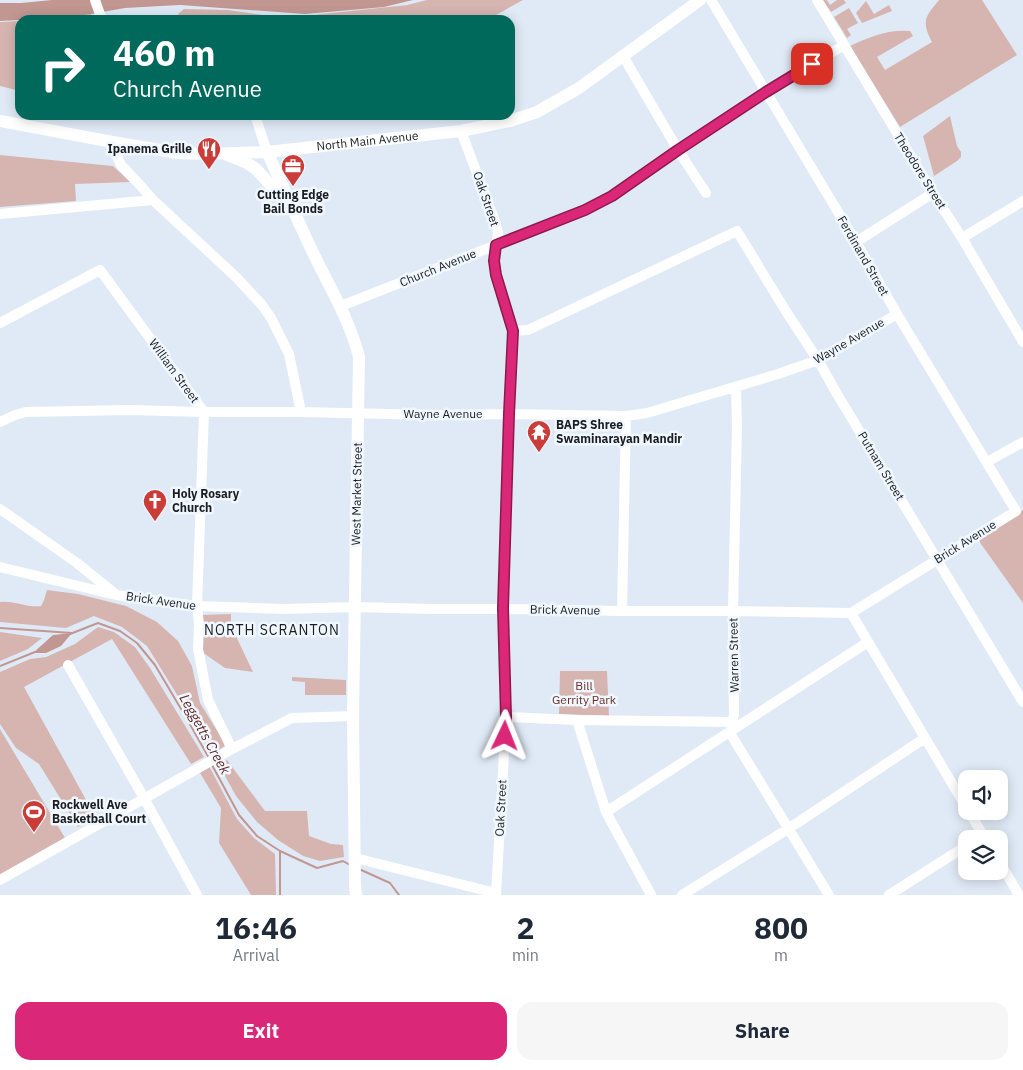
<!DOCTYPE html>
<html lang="en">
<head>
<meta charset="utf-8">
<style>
	:root { --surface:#fff; --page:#f6f6f7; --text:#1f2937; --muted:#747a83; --accent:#db2777 }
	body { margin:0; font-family:"IBM Plex Sans",sans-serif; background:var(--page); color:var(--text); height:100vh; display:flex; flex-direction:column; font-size:19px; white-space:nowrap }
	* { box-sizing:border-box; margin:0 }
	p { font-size:16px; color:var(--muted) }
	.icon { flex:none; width:28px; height:28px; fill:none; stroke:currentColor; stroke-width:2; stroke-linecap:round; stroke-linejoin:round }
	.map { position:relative; height:895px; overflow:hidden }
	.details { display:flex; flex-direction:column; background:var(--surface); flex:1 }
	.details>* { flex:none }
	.banner { position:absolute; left:15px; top:15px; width:500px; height:105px; border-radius:15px; box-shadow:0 2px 12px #0003; background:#00695c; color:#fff; overflow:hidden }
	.controls { position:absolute; left:958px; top:770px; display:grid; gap:10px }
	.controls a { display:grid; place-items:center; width:50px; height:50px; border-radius:10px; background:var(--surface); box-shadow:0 2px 12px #0003; font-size:25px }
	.pin { position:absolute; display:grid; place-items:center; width:42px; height:42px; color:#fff; margin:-21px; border-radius:10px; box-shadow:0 2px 8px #0006 }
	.me { position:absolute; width:55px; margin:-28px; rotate:2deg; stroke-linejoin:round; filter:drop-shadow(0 0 4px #0008) }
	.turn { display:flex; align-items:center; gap:18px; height:105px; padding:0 15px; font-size:22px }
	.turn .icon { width:65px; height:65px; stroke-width:2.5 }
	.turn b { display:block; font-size:35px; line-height:42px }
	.eta { display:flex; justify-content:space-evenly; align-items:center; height:85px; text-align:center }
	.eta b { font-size:30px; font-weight:700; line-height:35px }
	.button { display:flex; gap:10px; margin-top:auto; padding:10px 15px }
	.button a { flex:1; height:58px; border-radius:15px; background:var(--accent); color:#fff; font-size:20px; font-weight:700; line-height:58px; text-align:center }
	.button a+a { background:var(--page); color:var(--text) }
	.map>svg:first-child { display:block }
</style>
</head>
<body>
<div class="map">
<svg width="1023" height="895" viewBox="0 0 1023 895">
	<rect width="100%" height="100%" fill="#e0eaf6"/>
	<path fill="#d6b5b1" d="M427 0H523L496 15 491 20H246L241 16 182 19 178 14 184 9 228 10 263 15 304 16 407 5Z
		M823 0H827L830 5 837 0H844L846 3 831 12Z
		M939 0H982L1017 55 900 127 850 46C869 37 888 29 910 31L913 36 877 57 885 70 932 42C921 21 925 17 939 0Z
		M866 1 874 14 889 5 892 11 862 23 856 13Z
		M849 8 858 23 847 29 851 35 847 38 834 17Z
		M91 14 92 20H45L74 18Z
		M20 21V85L16 90 0 86V22Z
		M950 116 957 146 961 152V157L957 161 934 176 923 136Z
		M0 155 113 166 130 182 75 184 76 201 0 207Z
		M1023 510V603L981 544 978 538Z
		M47 590 78 594 126 606 157 622 178 641 192 666 200 703 226 745 211 755 192 719 147 646 122 627 94 616 66 628 0 622V602C14 600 27 608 41 606L44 600Z
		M231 614V630L234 632 253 672 225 668 202 652 201 615Z
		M98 627 114 632 135 647 150 668 204 757 191 764 112 639 24 687 95 816 78 827 39 764 16 748 0 724V672L30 659 46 657 75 644Z
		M0 632 42 638 28 649 0 661Z
		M560 671H607L609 716 559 714Z
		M292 677 346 680V695H305V682L292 681Z
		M0 729 65 838 0 876Z
		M227 760 265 811H307L309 836 331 844 343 845 344 857 320 861 303 856 278 840 257 822 236 796 219 765Z
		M209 766 237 819 254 838 275 854 276 895H251L219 843 221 808 200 773Z"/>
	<path fill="#c29792" d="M52 0H413L384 7 305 14 180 5 125 8 74 17 0 21V3H21Z
		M72 633 61 646 46 653H33L53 635Z"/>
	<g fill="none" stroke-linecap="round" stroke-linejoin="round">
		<path stroke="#c29792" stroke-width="2" d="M0 628 72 633
			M70 634 98 623 120 631 137 643 155 665 187 719 209 758
			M0 666 35 652
			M212 765 239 815 257 836 280 851 317 868 343 861 350 865
			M280 851V895
			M359 869 390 883 399 895"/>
		<path stroke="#fff" stroke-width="10" d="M95 0 102 20
			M817 0 933 193 962 238 1023 342
			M623 56 678 150 706 193
			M255 115 267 152
			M461 131 496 224 498 233 493 261 496 275 513 331 509 414 503 609 506 717 496 895
			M118 143 117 156 121 165 140 185 153 200 237 278 262 305 271 318 289 354 301 412
			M0 214 153 200
			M962 238 1023 201
			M856 242 933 193
			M341 306 585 210 612 196 678 150 766 92 844 45
			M0 323 100 270 204 412 197 606 199 625 198 649 208 700 232 749
			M513 331 528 330 737 231 787 313 818 360 837 394 1023 702
			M736 387 737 426 733 611 734 715 730 733 829 895
			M0 422 15 415 26 412 129 410 204 412H301L433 415 509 414 626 416 647 413 778 374 818 360 897 314
			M987 462 1023 442
			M0 509 77 563 114 593
			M0 567 116 595 197 606 284 609 355 607 431 609H503L622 611H733L851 613 1016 511 897 314 856 242 711 0
			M622 611 626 416
			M851 613 966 807
			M68 665 144 798 197 895
			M506 717 577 720 733 722
			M577 720 606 812 651 895
			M969 811 985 839
			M606 812 868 642
			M355 858 496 893
			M999 861 1019 895
			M0 880 232 749 292 718 353 716
			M682 895 788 829 925 738
			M889 895 966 846"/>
		<g stroke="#fff" stroke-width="12">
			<path id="s1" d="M0 121 118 143 178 153 205 154 267 152 461 131 510 121 537 112 579 88 700 0"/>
			<path d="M267 152C285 190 301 229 320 267 335 296 351 325 359 357L353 716 355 885 356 895"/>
			<path d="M227 155 247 163 256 169 285 201"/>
		</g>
	</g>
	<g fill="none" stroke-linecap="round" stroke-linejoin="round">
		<g stroke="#8e194d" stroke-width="12">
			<path id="route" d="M505 736 506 717 503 608 509 414 513 331 496 275 494 261 496 245 585 210 612 196 678 150 766 92 812 64"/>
		</g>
		<use href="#route" stroke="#db2777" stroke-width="9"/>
	</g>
	<defs>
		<g id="restaurant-pin" transform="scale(1.25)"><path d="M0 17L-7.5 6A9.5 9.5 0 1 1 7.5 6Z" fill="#ca3c38" stroke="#f1f7fe"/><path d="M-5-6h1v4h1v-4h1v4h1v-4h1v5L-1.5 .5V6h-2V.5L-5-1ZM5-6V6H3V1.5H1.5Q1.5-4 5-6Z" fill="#fff"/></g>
		<g id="office-pin" transform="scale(1.25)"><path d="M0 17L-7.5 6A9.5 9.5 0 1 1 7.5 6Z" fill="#ca3c38" stroke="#f1f7fe"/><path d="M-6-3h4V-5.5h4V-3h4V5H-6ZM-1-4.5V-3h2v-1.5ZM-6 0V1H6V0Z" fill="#fff"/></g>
		<g id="temple-pin" transform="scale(1.25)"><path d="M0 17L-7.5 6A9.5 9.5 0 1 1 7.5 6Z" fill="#ca3c38" stroke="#f1f7fe"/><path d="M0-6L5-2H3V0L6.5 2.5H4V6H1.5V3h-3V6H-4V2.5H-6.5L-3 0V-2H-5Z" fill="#fff"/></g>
		<g id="church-pin" transform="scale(1.25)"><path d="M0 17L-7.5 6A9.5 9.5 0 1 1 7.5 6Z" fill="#ca3c38" stroke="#f1f7fe"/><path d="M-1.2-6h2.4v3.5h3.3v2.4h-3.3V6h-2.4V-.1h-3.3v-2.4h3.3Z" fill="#fff"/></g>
		<g id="stadium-pin" transform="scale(1.25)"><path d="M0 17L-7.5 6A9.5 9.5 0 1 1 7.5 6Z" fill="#ca3c38" stroke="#f1f7fe"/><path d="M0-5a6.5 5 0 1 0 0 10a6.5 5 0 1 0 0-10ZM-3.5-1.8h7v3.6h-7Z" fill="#fff"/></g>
	</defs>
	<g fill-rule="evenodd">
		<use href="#restaurant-pin" x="209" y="149"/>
		<use href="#office-pin" x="293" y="166"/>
		<use href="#temple-pin" x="539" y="432"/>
		<use href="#church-pin" x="155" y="501"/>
		<use href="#stadium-pin" x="34" y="812"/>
	</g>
	<g text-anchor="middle" stroke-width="5" stroke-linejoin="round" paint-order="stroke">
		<g font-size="12" fill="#1a1e22" stroke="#f1f7fe">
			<text dy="4" stroke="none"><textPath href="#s1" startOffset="371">North Main Avenue</textPath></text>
			<text transform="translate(920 171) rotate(58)" y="4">Theodore Street</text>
			<text transform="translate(486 199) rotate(71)" y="4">Oak Street</text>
			<text transform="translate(863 256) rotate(60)" y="4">Ferdinand Street</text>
			<text transform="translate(438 268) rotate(-22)" y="4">Church Avenue</text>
			<text transform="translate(849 341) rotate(-30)" y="4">Wayne Avenue</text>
			<text transform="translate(174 371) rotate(54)" y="4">William Street</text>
			<text x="443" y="418">Wayne Avenue</text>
			<text transform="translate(881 466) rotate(59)" y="4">Putnam Street</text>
			<text transform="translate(357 494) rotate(-89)" y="4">West Market Street</text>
			<text transform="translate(965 542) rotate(-32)" y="4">Brick Avenue</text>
			<text transform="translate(161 601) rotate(8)" y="4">Brick Avenue</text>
			<text transform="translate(565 610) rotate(1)" y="4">Brick Avenue</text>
			<text transform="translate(734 655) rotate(-91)" y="4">Warren Street</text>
			<text transform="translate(501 808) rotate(-87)" y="4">Oak Street</text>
		</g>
		<g font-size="12" font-weight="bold" fill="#1a1e22" stroke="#f1f7fe" text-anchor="start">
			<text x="192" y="153" text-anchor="end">Ipanema Grille</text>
			<text x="293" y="199" text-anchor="middle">Cutting Edge<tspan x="293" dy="14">Bail Bonds</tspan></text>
			<text x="556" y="429">BAPS Shree<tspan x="556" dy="14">Swaminarayan Mandir</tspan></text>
			<text x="172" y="498">Holy Rosary<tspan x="172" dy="14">Church</tspan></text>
			<text x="52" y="809">Rockwell Ave<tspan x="52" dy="14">Basketball Court</tspan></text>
		</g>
		<g font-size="12" fill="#68302b" stroke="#f1f7fe">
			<text x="584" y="690">Bill<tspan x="584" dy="14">Gerrity Park</tspan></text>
		</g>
		<g font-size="14" letter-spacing="1" fill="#1a1e22" stroke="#f1f7fe">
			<text x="272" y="635">NORTH SCRANTON</text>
		</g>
		<g font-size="14" font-style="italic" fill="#622b27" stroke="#f1f7fe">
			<text transform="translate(205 734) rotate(61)" y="5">Leggetts Creek</text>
		</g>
	</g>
</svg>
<div class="controls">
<a><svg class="icon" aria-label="sound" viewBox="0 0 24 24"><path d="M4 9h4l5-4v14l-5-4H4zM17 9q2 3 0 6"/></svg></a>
<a><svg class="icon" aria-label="layers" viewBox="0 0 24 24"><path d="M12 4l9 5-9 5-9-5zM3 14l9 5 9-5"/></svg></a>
</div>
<div class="pin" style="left:812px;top:64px;background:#d93025"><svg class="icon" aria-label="arrive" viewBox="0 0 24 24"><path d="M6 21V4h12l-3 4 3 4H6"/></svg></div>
<svg class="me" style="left:505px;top:736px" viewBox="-20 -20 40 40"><path d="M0-17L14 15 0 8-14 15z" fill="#db2777" stroke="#fff" stroke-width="4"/></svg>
<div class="banner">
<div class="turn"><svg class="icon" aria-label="right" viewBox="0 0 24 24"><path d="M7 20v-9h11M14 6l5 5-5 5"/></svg><div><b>460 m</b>Church Avenue</div></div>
</div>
</div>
<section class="details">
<div class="eta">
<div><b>16:46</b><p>Arrival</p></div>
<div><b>2</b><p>min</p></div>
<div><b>800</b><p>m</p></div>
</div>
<div class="button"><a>Exit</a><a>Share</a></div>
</section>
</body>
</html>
